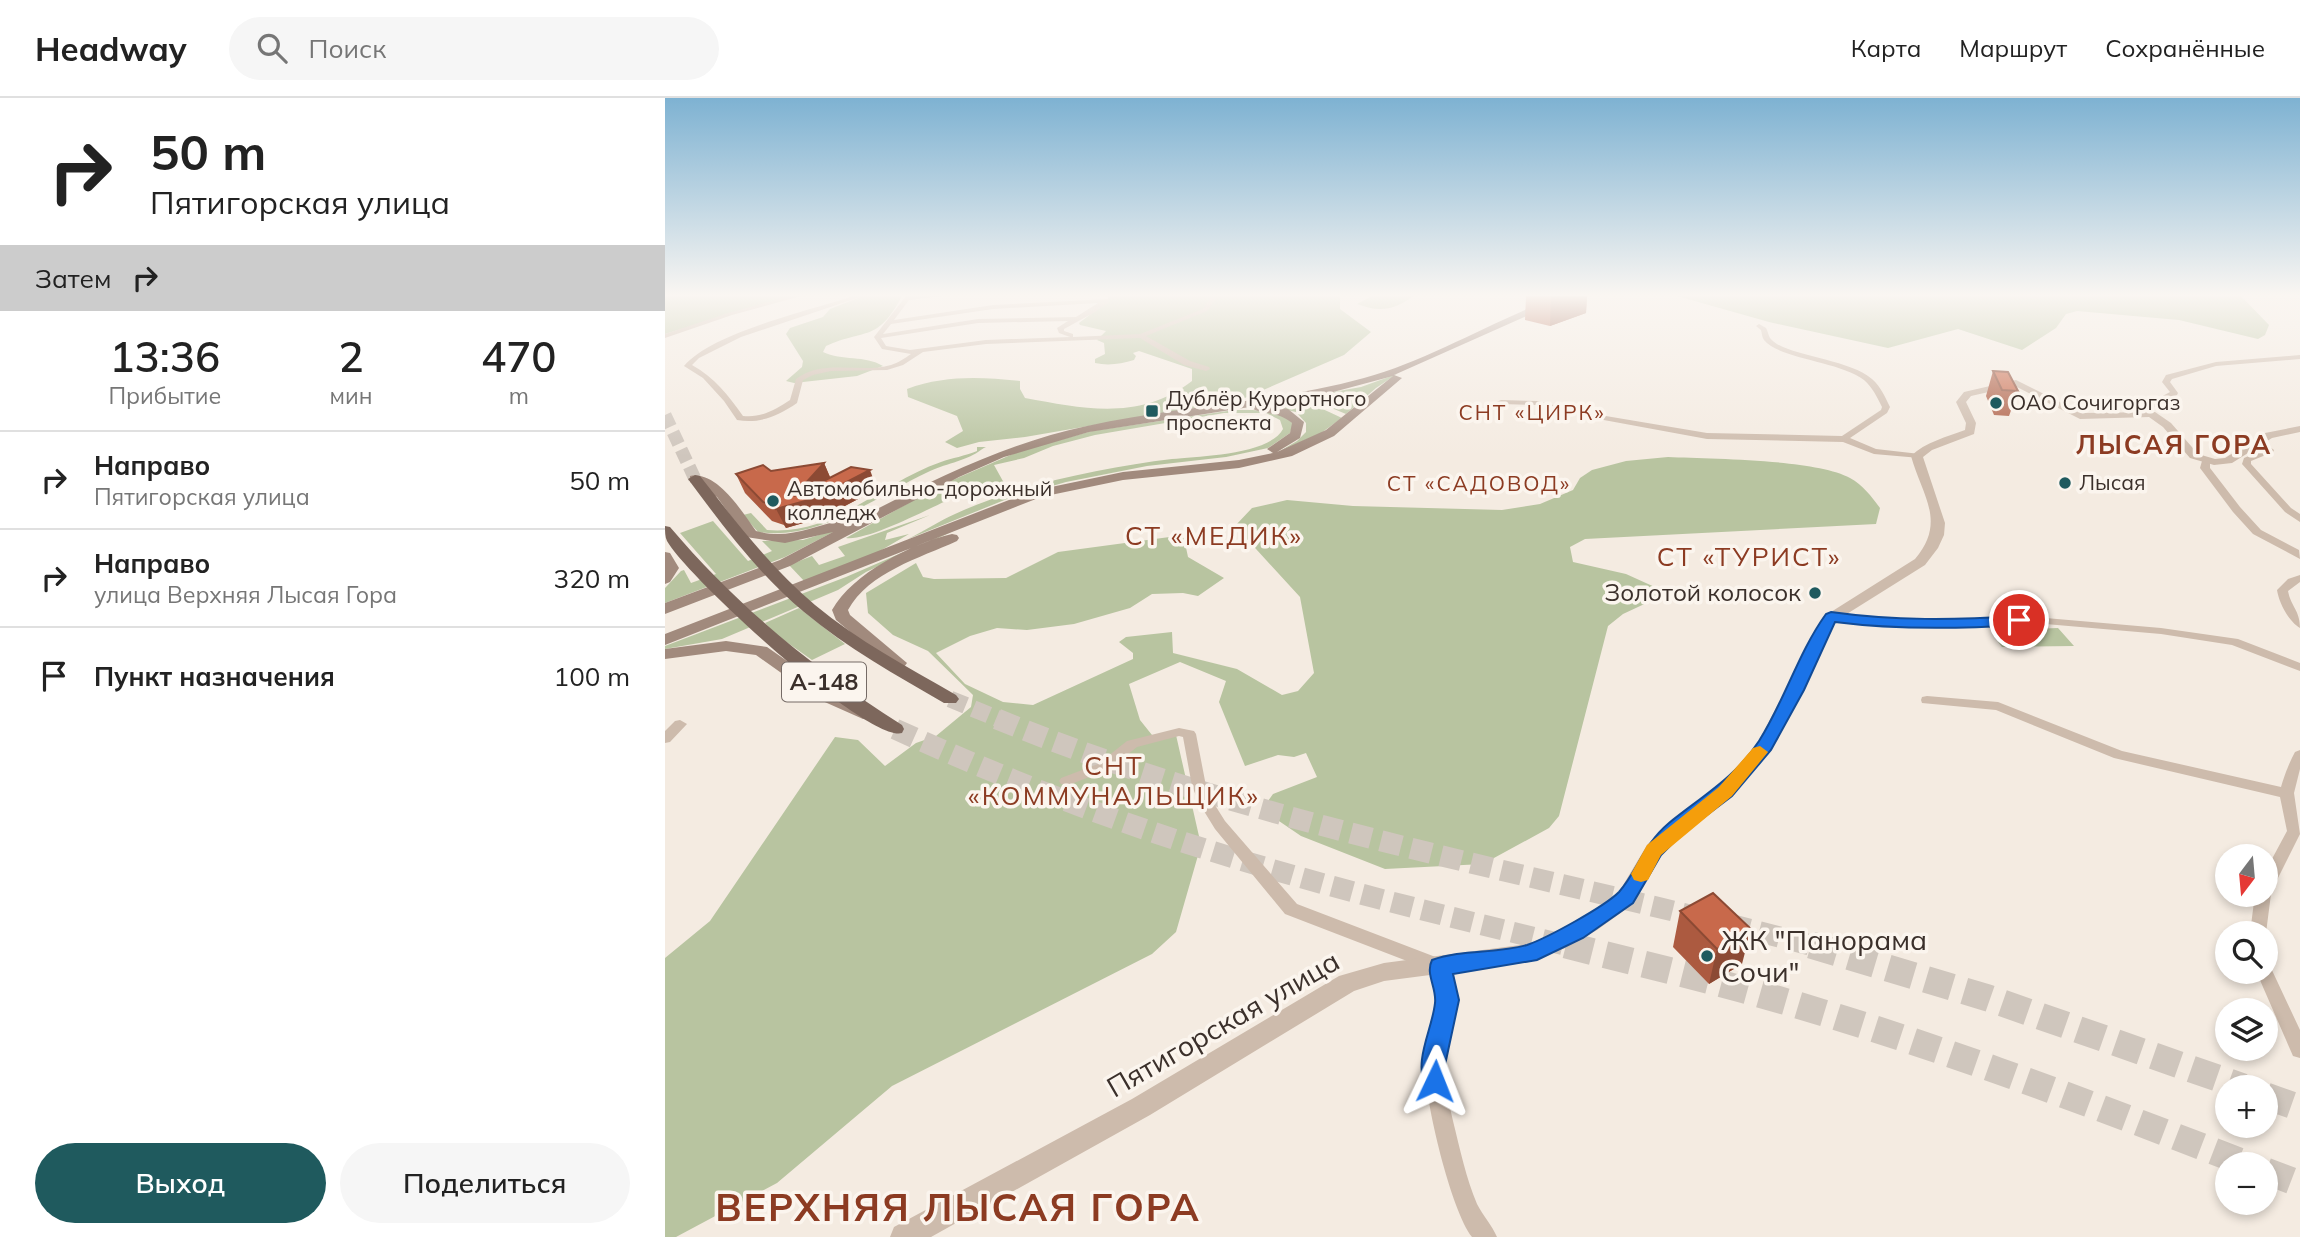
<!DOCTYPE html>
<html lang="ru">
<head>
<meta charset="utf-8">
<style>
	:root { --surface:#fff; --page:#f6f6f6; --text:#222; --muted:#767676; --line:#e0e0e0; --accent:#1f5a5e }
	body { margin:0; font-family:Mulish,sans-serif; background:var(--page); color:var(--text); height:100vh; display:flex; flex-direction:column; font-size:26px; white-space:nowrap }
	* { box-sizing:border-box; margin:0 }
	p { font-size:23px; color:var(--muted) }
	.icon { flex:none; width:38px; height:38px; fill:none; stroke:currentColor; stroke-width:2; stroke-linecap:round; stroke-linejoin:round }
	.map { position:relative; flex:1; overflow:hidden }
	.panel { display:flex; flex-direction:column; background:var(--surface); width:665px }
	.panel>* { flex:none }
	.guide { background:#fff; color:var(--text); overflow:hidden }
	.needle { width:46px; rotate:196deg }
	.fabs { position:absolute; left:1550px; top:746px; display:grid; gap:14px }
	.fabs a { display:grid; place-items:center; width:63px; height:63px; border-radius:50%; background:var(--surface); box-shadow:0 4px 10px #0003; font-size:35px }
	.pin { position:absolute; display:grid; place-items:center; width:60px; height:60px; color:#fff; margin:-30px; border:4px solid #fff; border-radius:50%; box-shadow:0 2px 7px #0007 }
	.me { position:absolute; width:77px; margin:-38px; rotate:2deg; stroke-linejoin:round; filter:drop-shadow(0 0 5px #0008) }
	.turn { display:flex; align-items:center; gap:24px; height:147px; padding:0 35px; font-size:32px }
	.turn .icon { width:91px; height:91px; stroke-width:2.5 }
	.turn b { display:block; font-size:49px; line-height:60px }
	.then { display:flex; align-items:center; height:66px; padding:0 35px; background:#0003; gap:14px; font-size:26px }
	.eta { display:flex; justify-content:space-evenly; align-items:center; height:119px; text-align:center }
	.eta b { font-size:42px; font-weight:600; line-height:49px }
	.action { display:flex; gap:14px; margin-top:auto; padding:14px 35px }
	.action a { flex:1; height:80px; border-radius:42px; background:var(--accent); color:#fff; font-size:28px; font-weight:600; line-height:80px; text-align:center }
	.action a+a { background:var(--page); color:var(--text) }
	ul { padding:0; list-style:none }
	li { display:flex; align-items:center; gap:21px; height:98px; padding:0 35px; border-top:2px solid var(--line) }
	li div { flex:1 }
	li b { display:block; font-size:26px }
	li em { font-style:normal }
	header { display:flex; align-items:center; gap:42px; box-sizing:border-box; height:98px; padding:0 35px; background:var(--surface); border-bottom:2px solid var(--line) }
	header strong { font-size:33px }
	nav { display:flex; gap:38px; margin-inline-start:auto; font-size:24px }
	.search { width:490px; height:63px; background:var(--page); display:flex; align-items:center; gap:18px; box-sizing:border-box; padding:0 24px; border-radius:38px; color:var(--muted); font-size:26px }
	main { display:flex; flex:1; min-height:0 }
	.map>svg:first-child { display:block }
</style>
</head>
<body>
<header>
<strong>Headway</strong>
<div class="search"><svg class="icon" aria-label="search" viewBox="0 0 24 24"><circle cx="10" cy="10" r="6"/><path d="M15 15l6 6"/></svg>Поиск</div>
<nav><a>Карта</a><a>Маршрут</a><a>Сохранённые</a></nav>
</header>
<main>
<section class="panel">
<div class="guide">
<div class="turn"><svg class="icon" aria-label="right" viewBox="0 0 24 24"><path d="M7 20v-9h11M14 6l5 5-5 5"/></svg><div><b>50 m</b>Пятигорская улица</div></div>
<div class="then">Затем<svg class="icon" aria-label="right" viewBox="0 0 24 24"><path d="M7 20v-9h11M14 6l5 5-5 5"/></svg></div>
</div>
<div class="eta">
<div><b>13:36</b><p>Прибытие</p></div>
<div><b>2</b><p>мин</p></div>
<div><b>470</b><p>m</p></div>
</div>
<ul>
<li><svg class="icon" aria-label="right" viewBox="0 0 24 24"><path d="M7 20v-9h11M14 6l5 5-5 5"/></svg><div><b>Направо</b><p>Пятигорская улица</p></div><em>50 m</em></li>
<li><svg class="icon" aria-label="right" viewBox="0 0 24 24"><path d="M7 20v-9h11M14 6l5 5-5 5"/></svg><div><b>Направо</b><p>улица Верхняя Лысая Гора</p></div><em>320 m</em></li>
<li><svg class="icon" aria-label="arrive" viewBox="0 0 24 24"><path d="M6 21V4h12l-3 4 3 4H6"/></svg><div><b>Пункт назначения</b></div><em>100 m</em></li>
</ul>
<div class="action"><a>Выход</a><a>Поделиться</a></div>
</section>
<div class="map">
<svg width="1635" height="1139" viewBox="0 0 1635 1139">
	<rect width="100%" height="100%" fill="#f4ebe1"/>
	<path fill="#b8c4a0" d="M0 198H126L0 236Z
		M198 198H237C212 245 201 230 161 248L158 254C177 263 200 257 218 268L192 278 129 285 121 283 137 269 138 263 121 236 125 230 158 219 165 211Z
		M443 198H675V211L706 234 679 257 575 302 360 339 314 344 292 350 280 344 298 333 292 318 243 299 242 291C280 277 316 279 355 283V291L360 300C420 311 475 323 527 283V271L474 253 468 255 471 258 469 262C456 266 443 268 430 265V261L440 256 439 245 432 242 441 233 415 227 414 225 443 203Z
		M707 198H748C729 213 713 214 692 206Z
		M1012 198H1576L1604 227 1600 237 1593 241 1514 222 1412 213 1401 216 1391 230 1357 252 1293 231 1223 250 1104 224Z
		M732 276 711 290 681 316 640 299 696 289Z
		M634 300 677 320 656 335 615 353 632 343 641 334V325L631 314 588 305Z
		M569 312C587 312 615 310 628 326L625 335 603 350 561 359 482 368 401 384 342 401 243 441C259 433 274 423 290 416 352 387 440 369 507 361 534 358 604 357 618 331L615 322 601 315H559L430 337 388 348 359 360 329 367 339 385C325 389 310 391 297 396 271 406 206 443 181 440L274 388 355 353 427 333Z
		M312 349H321C318 350 316 352 313 354 302 362 277 367 263 374 210 399 155 443 93 434L78 417 86 415 102 432C169 438 217 384 276 364 287 360 300 358 312 353Z
		M1003 359C1046 361 1151 361 1185 380 1198 387 1206 398 1215 410L1211 426 920 441 905 449 908 464 961 476 1003 495 958 516 943 528 894 718 884 730 818 766 720 771 636 738 611 721 600 707 608 696 652 679 641 655 629 659 613 657 580 668 554 604 561 583 515 564 464 586 475 622 487 637H511L536 747 511 834 487 856 227 988 112 1085 11 1139H0V860L45 823 170 639 193 642 220 668 251 645 271 638 306 609 308 597 263 553 228 537 203 515 201 495 251 465 258 479 269 481 341 480 393 454 512 438 519 440 523 459 559 480 533 498 518 495 487 496 465 510 409 526 362 532 332 530 305 538 271 555 300 586 338 604 368 607 468 561V555L454 544 461 539 507 534 508 555 572 571 617 597 633 593 649 575 635 499 570 428 587 410 622 402 688 408 837 412 875 406 908 392 915 380 927 372 961 363Z
		M265 417 222 435 220 442 244 436 208 457 141 485 124 467 147 458 154 467 180 458 173 449Z
		M48 423 83 463 107 453 97 443 138 442 176 430 120 459 0 505V490L16 473 19 472 26 485 51 476 15 435Z
		M301 427 201 474 173 492 57 541 0 551V548L181 479Z
		M134 510 180 546 147 562 113 538 100 525Z
		M1393 530 1409 548 1337 549 1328 537H1343L1340 532Z"/>
	<g fill="none" stroke-linecap="round" stroke-linejoin="round">
		<path stroke="#cfc6bd" stroke-width="13" stroke-dasharray="13 6" stroke-linecap="butt" d="M0 317 30 381"/>
		<path stroke="#cfc6bd" stroke-width="17" stroke-dasharray="17 8" stroke-linecap="butt" d="M285 601 336 622"/>
		<path stroke="#cfc6bd" stroke-width="21" stroke-dasharray="21 10" stroke-linecap="butt" d="M332 621C558 714 800 762 1037 820
			M230 631C332 677 436 719 543 752 663 790 786 819 908 849
			M1064 826 1153 849"/>
		<path stroke="#cfc6bd" stroke-width="27" stroke-dasharray="27 13" stroke-linecap="butt" d="M901 847C960 862 1018 875 1076 891 1248 938 1416 1002 1582 1066
			M1146 847 1323 900 1578 989
			M1601 998 1635 1010
			M1601 1073 1635 1086"/>
		<path fill="#cdbbac" fill-rule="evenodd" d="M125 198H136L67 217 0 240V236L63 215Z
			M188 198H198L76 239 34 260 27 267C50 280 63 297 78 318 96 320 110 312 125 302L131 281C159 260 195 276 226 267 233 265 240 260 246 256L217 251 209 239 241 198H277L244 202 229 222 328 207 443 201 444 204 430 214 399 231V233L408 236V239L475 236 538 211 547 198H553L542 213 481 238 525 263 544 269 545 271 541 273 519 267 475 240 321 246 258 254 238 267 222 272 166 273 148 277 138 282 132 305C113 318 95 326 72 322L59 303 38 280 19 268C48 234 144 213 188 198ZM433 205 411 219 313 221 218 236 226 226 328 211ZM403 223 392 230 394 235 405 239 321 242 245 252 221 248 216 240 313 225Z
			M1094 226 1101 230C1103 233 1103 237 1105 240 1118 258 1183 260 1207 281 1216 289 1220 299 1225 309L1222 315 1185 340 1211 351 1255 356V360L1209 356 1178 344 1042 341 917 318 872 307 837 306 820 313 816 311 836 302 872 303 917 314 1042 335 1177 338 1216 312 1217 309C1212 299 1208 290 1199 282 1174 263 1114 261 1099 242 1097 239 1097 236 1096 232L1091 228Z
			M1635 257V261L1551 268 1507 281 1505 284 1513 295 1512 297 1488 310 1485 317 1478 315 1481 307 1505 294 1497 284 1501 277 1551 264Z
			M1605 349 1609 352 1608 354 1586 363V366L1626 410 1635 416V424L1620 414 1577 366 1579 360Z
			M1541 360 1545 363V370L1575 409 1596 432 1634 452 1635 461 1588 436 1568 414 1535 370 1537 363Z
			M1635 477V484L1623 493C1626 509 1635 512 1635 530 1624 524 1614 505 1612 492L1623 481Z
			M1166 516 1229 523 1278 524 1369 519 1496 530 1573 541 1635 565V573L1567 547 1496 536 1369 525 1278 530 1229 529 1162 521 1160 519 1162 517Z
			M1262 598 1333 604 1457 653 1616 689C1620 676 1624 665 1630 654L1635 652V671L1629 695 1635 736 1607 792 1604 793 1606 796 1601 835H1585L1590 796H1601V772L1622 733 1615 699 1449 660 1331 612 1257 605 1256 602 1257 599Z
			M15 622 22 626 5 644 0 645V633L10 623Z
			M514 630 529 633 531 636 541 688 548 704 560 723 632 806 781 863C800 902 775 941 779 980 781 995 785 1009 788 1023 795 1051 801 1080 812 1106 818 1118 827 1127 832 1139H807C786 1112 760 1004 760 968 760 933 776 911 768 873L620 816 550 731 534 705 527 688 518 639 514 638 472 649 443 672 406 686H396L394 683 396 680 433 666 462 643Z
			M1601 867 1605 868 1635 932V960L1628 958 1591 873H1601Z"/>
		<path fill="#cdbbac" fill-rule="evenodd" d="M1351 282 1417 315 1490 314 1506 325 1533 356 1550 361 1560 360 1600 335 1635 328V334L1607 340 1567 365 1549 367 1525 360 1498 329 1484 319 1415 321 1350 288 1306 298 1301 304 1311 325 1309 336 1267 352 1258 359 1280 425 1279 437 1273 450 1260 467 1169 524 1138 592 1106 652 1066 699 1017 736 996 757 968 806 932 832 903 849 864 864 719 883 689 893 485 1017 266 1139H225L229 1129 467 1001 674 878 719 865 863 846 887 837 918 820 954 794 982 747 1003 726 1054 689 1093 645 1158 519 1250 461C1282 423 1257 398 1246 358 1260 344 1282 339 1300 332L1301 325 1291 304 1299 294Z"/>
		<path fill="#a18a7d" fill-rule="evenodd" d="M875 198H884L866 216 729 277 737 280 669 338 627 358 574 370 458 382 376 399 0 547V536L367 393 458 374 574 362 608 355 602 351 625 335 627 325C611 312 598 318 585 309L424 334 339 359 294 379 125 468 0 516V505L115 462 168 434 120 445 81 439 52 399 25 384V378C53 373 77 414 91 433 122 442 147 429 176 422L183 426C262 385 334 347 422 328 513 308 608 305 699 280 754 265 807 235 860 212ZM728 278 661 332 612 354 635 340 639 324 623 311 599 307 657 297Z
			M287 436 292 437 294 440 292 443C255 460 204 474 183 512L185 517 242 565 239 569H227L171 522 167 512C188 475 246 446 287 436Z
			M0 454 5 455 14 470 5 484 0 486Z
			M61 543 102 549 165 593 205 611 207 615 198 621 153 601 91 557 61 553 0 561V551Z"/>
		<path fill="#7d675c" fill-rule="evenodd" d="M30 377 35 378C71 424 105 469 150 507 193 543 243 569 291 597L294 601 291 605H279C231 577 182 550 139 514 94 477 58 428 23 381Z
			M0 428 5 429C72 508 149 571 237 627L239 631 237 635C203 645 22 479 2 443 0 439 0 433 0 428Z"/>
	</g>
	<path fill="#ac5a40" d="M861 198H922L921 215 885 228 860 222Z
		M1328 273 1353 293 1344 318 1329 317 1321 298Z
		M159 365 165 379 212 391 159 419 121 430 119 427 107 423 80 395 71 376 106 373Z
		M1015 813 1077 866 1044 886 1008 849Z"/>
	<path fill="#8c4a34" d="M886 198H922L921 215 885 228Z
		M159 365 167 384 205 372 212 391 159 419 121 430 111 411 129 398Z
		M1086 831 1077 866 1044 886 1052 851Z"/>
	<path fill="#c8694b" stroke="#8c4a34" stroke-width="2" d="M1328 273 1343 274 1353 293 1337 292Z
		M159 365 129 398 186 369 205 372 151 400 111 411 110 408 98 404 71 376 98 367 106 373Z
		M1048 795 1086 831 1052 851 1015 813Z"/>
	<linearGradient id="sky" x2="0" y2="1"><stop stop-color="#7eb2d2"/><stop offset="0.55" stop-color="#faf6f2"/><stop offset="1" stop-color="#faf6f2" stop-opacity="0"/></linearGradient>
	<rect width="1635" height="358" fill="url(#sky)"/>
	<path fill="#1a73e8" stroke="#114b97" stroke-width="2" d="M1166 514C1230 523 1290 522 1354 518L1361 522 1354 527C1292 531 1232 532 1170 524L1139 592 1106 652 1067 698 1017 736 996 757 968 805 918 840 872 862 788 876 794 902 780 967 782 983 779 991 770 994 761 991C748 962 767 933 770 905 772 890 760 876 767 862 797 851 831 856 862 847 882 840 939 809 954 794 973 772 978 747 1004 725 1036 699 1071 679 1094 643 1120 602 1133 555 1161 516Z"/>
	<path fill="#f59e0b" d="M1095 648 1103 654 1067 698 996 757 983 782 976 784 969 782 966 776 982 747 1054 689 1088 650Z"/>
	<g fill="#1f5a5e" stroke="#fbf5ee" stroke-width="2.5">
		<circle cx="1331" cy="305" r="7"/>
		<rect x="480" y="306" width="14" height="14" rx="3.5"/>
		<circle cx="1400" cy="385" r="7"/>
		<circle cx="108" cy="403" r="7"/>
		<circle cx="1150" cy="495" r="7"/>
		<circle cx="1042" cy="858" r="7"/>
	</g>
	<g text-anchor="middle" stroke-width="7" stroke-linejoin="round" paint-order="stroke">
		<g font-size="21" fill="#3b302b" stroke="#fbf5ee" text-anchor="start">
			<text x="501" y="308">Дублёр Курортного<tspan x="501" dy="24">проспекта</tspan></text>
			<text x="1345" y="312">ОАО Сочигоргаз</text>
			<text x="1414" y="392">Лысая</text>
			<text x="122" y="398">Автомобильно-дорожный<tspan x="122" dy="24">колледж</tspan></text>
		</g>
		<g font-size="21" letter-spacing="2" fill="#8c3b22" stroke="#fbf5ee">
			<text x="867" y="322">СНТ «ЦИРК»</text>
			<text x="814" y="393">СТ «САДОВОД»</text>
		</g>
		<rect fill="#fbf5ee" stroke="#756b66" stroke-width="2" x="117" y="564.5" width="84" height="39" rx="5"/>
		<g font-size="23" font-weight="bold" fill="#3b302b">
			<text x="159" y="592">А-148</text>
		</g>
		<g font-size="24" fill="#3b302b" stroke="#fbf5ee" text-anchor="end">
			<text x="1136" y="503">Золотой колосок</text>
		</g>
		<g font-size="26" font-weight="bold" letter-spacing="2" fill="#8c3b22" stroke="#fbf5ee">
			<text x="1509" y="356">ЛЫСАЯ ГОРА</text>
		</g>
		<g font-size="26" letter-spacing="2" fill="#8c3b22" stroke="#fbf5ee">
			<text x="549" y="447">СТ «МЕДИК»</text>
			<text x="1084" y="468">СТ «ТУРИСТ»</text>
			<text x="449" y="677">СНТ<tspan x="449" dy="30">«КОММУНАЛЬЩИК»</tspan></text>
		</g>
		<g font-size="28" fill="#3b302b" stroke="#fbf5ee" text-anchor="start">
			<text x="1056" y="852">ЖК "Панорама<tspan x="1056" dy="32">Сочи"</tspan></text>
		</g>
		<g font-size="28" fill="#3b302b" stroke="#fbf5ee">
			<text transform="translate(558 926) rotate(-30)" y="10">Пятигорская улица</text>
		</g>
		<g font-size="38" font-weight="bold" letter-spacing="2" fill="#8c3b22" stroke="#fbf5ee">
			<text x="293" y="1123">ВЕРХНЯЯ ЛЫСАЯ ГОРА</text>
		</g>
	</g>
</svg>
<div class="fabs">
<a><svg class="needle" viewBox="-14 -14 28 28"><path d="M0-13l5 13h-10z" fill="#e53935"/><path d="M0 13l5-13h-10z" fill="#767676"/></svg></a>
<a><svg class="icon" aria-label="search" viewBox="0 0 24 24"><circle cx="10" cy="10" r="6"/><path d="M15 15l6 6"/></svg></a>
<a><svg class="icon" aria-label="layers" viewBox="0 0 24 24"><path d="M12 4l9 5-9 5-9-5zM3 14l9 5 9-5"/></svg></a>
<a>+</a>
<a>−</a>
</div>
<div class="pin" style="left:1354px;top:522px;background:#d93025"><svg class="icon" aria-label="arrive" viewBox="0 0 24 24"><path d="M6 21V4h12l-3 4 3 4H6"/></svg></div>
<svg class="me" style="left:770px;top:983px" viewBox="-20 -20 40 40"><path d="M0-17L14 15 0 8-14 15z" fill="#1a73e8" stroke="#fff" stroke-width="4"/></svg>
</div>
</main>
</body>
</html>
